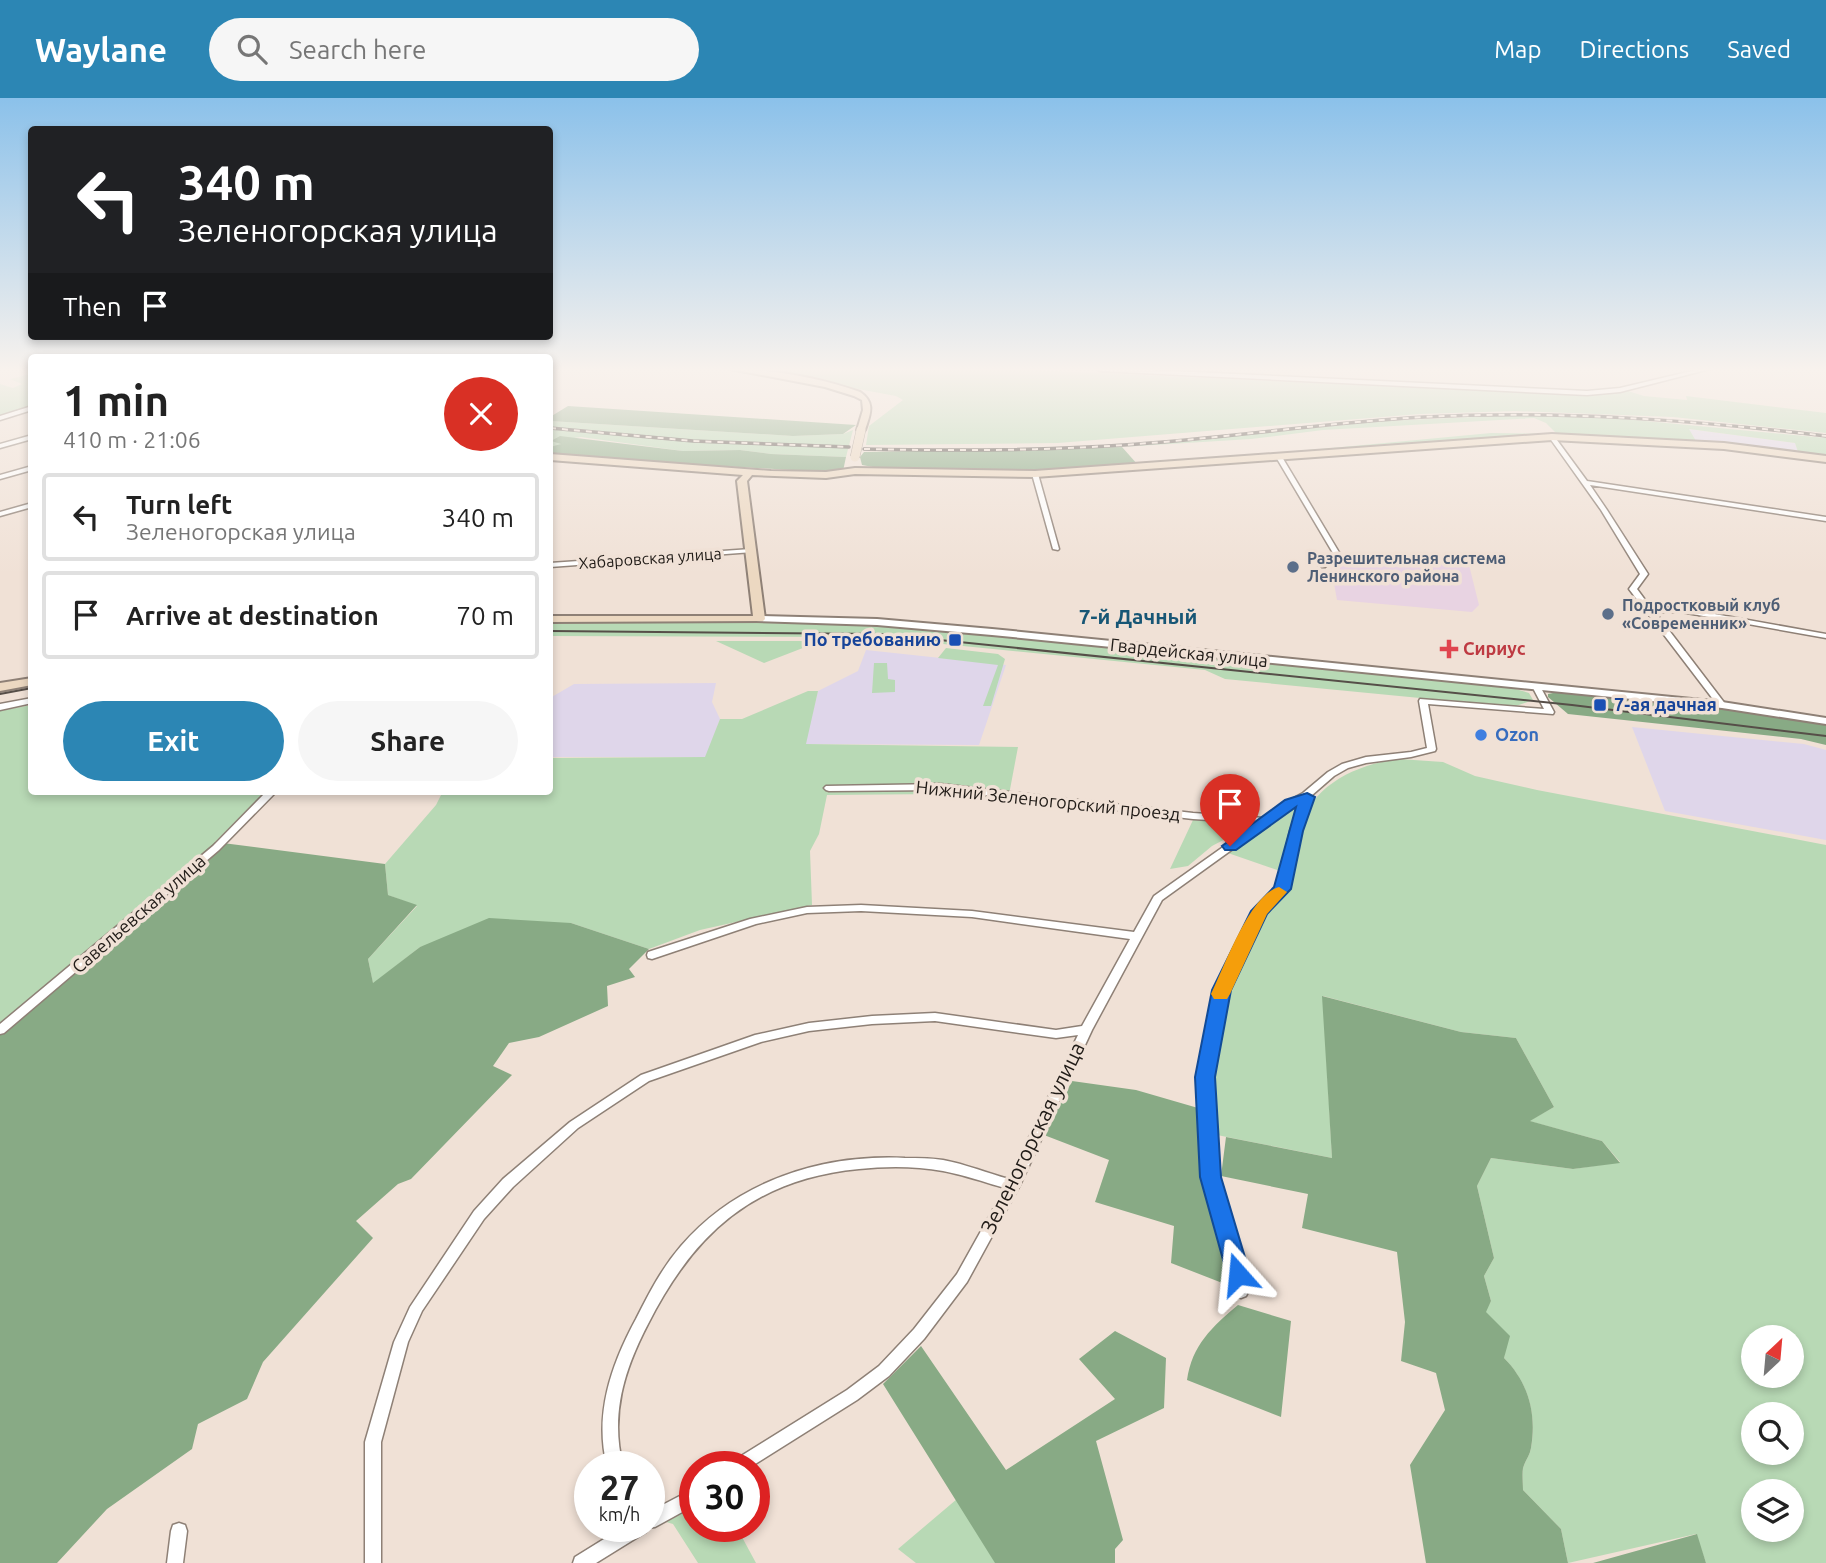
<!DOCTYPE html>
<html lang="en">
<head>
<meta charset="utf-8">
<style>
	:root { --surface:#fff; --page:#f6f6f6; --text:#222; --muted:#767676; --line:#e0e0e0; --accent:#2c86b4 }
	body { margin:0; font-family:Ubuntu,sans-serif; background:var(--page); color:var(--text); height:100vh; display:flex; flex-direction:column; font-size:26px; white-space:nowrap }
	* { box-sizing:border-box; margin:0 }
	p { font-size:23px; color:var(--muted) }
	.icon { flex:none; width:38px; height:38px; fill:none; stroke:currentColor; stroke-width:2; stroke-linecap:round; stroke-linejoin:round }
	.map { position:relative; flex:1; overflow:hidden }
	.side { position:absolute; left:28px; top:256px; width:525px; height:441px; display:flex; flex-direction:column; background:var(--surface); border-radius:7px; box-shadow:0 4px 10px #0003 }
	.side>* { flex:none }
	.guide { position:absolute; left:28px; top:28px; width:525px; height:214px; border-radius:7px; box-shadow:0 4px 10px #0003; background:#202124; color:#fff; overflow:hidden }
	.needle { width:46px; rotate:26deg }
	.buttons { position:absolute; left:1741px; top:1227px; display:grid; gap:14px }
	.buttons a { display:grid; place-items:center; width:63px; height:63px; border-radius:50%; background:var(--surface); box-shadow:0 4px 10px #0003; font-size:35px }
	.speed { position:absolute; left:574px; top:1353px; display:flex; gap:14px; font-size:35px; font-weight:700; text-align:center }
	.speed>* { display:grid; place-content:center; width:91px; height:91px; border-radius:50%; background:var(--surface); box-shadow:0 4px 10px #0003; line-height:1 }
	.speed small { font-size:18px; font-weight:400 }
	.speed .limit { border:10px solid #d22; background:#fff; color:#111 }
	.pin { position:absolute; display:grid; place-items:center; width:60px; height:60px; color:#fff; margin:-72px -30px; border-radius:50% 50% 50% 0; rotate:-45deg; box-shadow:0 0 7px #0007 }
	.pin .icon { rotate:45deg }
	.me { position:absolute; width:77px; margin:-38px; rotate:342deg; stroke-linejoin:round; filter:drop-shadow(0 0 5px #0008) }
	.turn { display:flex; align-items:center; gap:24px; height:147px; padding:0 35px; font-size:32px }
	.turn .icon { width:91px; height:91px; stroke-width:2.5 }
	.turn b { display:block; font-size:49px; line-height:60px }
	.then { display:flex; align-items:center; height:66px; padding:0 35px; background:#0003; gap:14px; font-size:26px }
	.round { display:grid; place-items:center; flex:none; width:74px; height:74px; border-radius:37px; background:var(--page) }
	.summary { display:flex; align-items:center; justify-content:space-between; height:119px; padding:0 35px }
	h1 { font-size:42px; font-weight:600; line-height:52px }
	.button { display:flex; gap:14px; margin-top:auto; padding:14px 35px }
	.button a { flex:1; height:80px; border-radius:42px; background:var(--accent); color:#fff; font-size:28px; font-weight:600; line-height:80px; text-align:center }
	.button a+a { background:var(--page); color:var(--text) }
	ul { padding:0; list-style:none }
	li { display:flex; align-items:center; gap:21px; height:88px; margin:0 14px 10px; padding:0 21px; border:4px solid var(--line); border-radius:7px }
	li div { flex:1 }
	li b { display:block; font-size:26px }
	li em { font-style:normal }
	header { display:flex; align-items:center; gap:42px; box-sizing:border-box; height:98px; padding:0 35px; background:var(--accent); color:#fff }
	header strong { font-size:33px }
	nav { display:flex; gap:38px; margin-inline-start:auto; font-size:24px }
	.search { width:490px; height:63px; background:var(--page); display:flex; align-items:center; gap:18px; box-sizing:border-box; padding:0 24px; border-radius:38px; color:var(--muted); font-size:26px }
	.map>svg:first-child { display:block }
</style>
</head>
<body>
<header>
<strong>Waylane</strong>
<div class="search"><svg class="icon" aria-label="search" viewBox="0 0 24 24"><circle cx="10" cy="10" r="6"/><path d="M15 15l6 6"/></svg>Search here</div>
<nav><a>Map</a><a>Directions</a><a>Saved</a></nav>
</header>
<div class="map">
<svg width="1826" height="1465" viewBox="0 0 1826 1465">
	<rect width="100%" height="100%" fill="#f0e1d6"/>
	<path fill="#dfd6ea" d="M1688 331 1795 345 1798 354 1696 343Z
		M866 552 1006 567 979 647 805 646 818 593 858 573Z
		M716 585 712 604 720 621 706 659H550V600L574 586Z
		M1632 629 1804 646 1826 652V742L1665 713Z"/>
	<path fill="#e8d3e2" d="M1339 461 1468 463 1479 507 1472 514 1337 502 1331 469Z"/>
	<path fill="#b8d9b5" fill-rule="evenodd" d="M750 271H1010L1575 297 1628 293 1644 298 1687 302 1686 298 1826 315V335L1673 319 1515 313 1420 316 1058 345 866 347 869 328 903 302 896 298Z
		M31 276V310L0 319V286L13 290 22 286 10 281Z
		M1519 317 1624 321 1826 340V359L1798 354 1795 345 1689 331 1696 343 1558 336 1267 356 1491 335 1557 336 1546 325 1534 320 1323 332 1251 341 1122 349 1384 323Z
		M550 323 793 338 843 336 853 332 846 359 771 356 740 352 683 353 581 339 552 343 561 345 559 349H550Z
		M550 523 876 526 1512 590 1529 595 1533 602 1513 609 1225 581 1205 572 873 539 550 538Z
		M716 543H805L808 548 764 565Z
		M946 550 998 556 1005 561 991 608H983L998 567 938 560Z
		M874 565H887L888 581 895 582V594L872 595Z
		M808 593H818L806 646 1018 649 1008 702 941 696 827 697 819 736 810 753 812 807 700 832 649 851 571 825 420 849 373 886 368 861 417 808 388 797 385 766 436 707 443 693H550V660L705 659 720 621H742Z
		M31 607 32 693H266L215 744 126 819 86 858 0 928V613Z
		M1399 661 1443 664 1475 678 1537 692 1826 747V1465H1706L1696 1436 1568 1465 1561 1431 1523 1392C1523 1385 1522 1377 1523 1370 1525 1363 1530 1357 1531 1350 1537 1316 1528 1284 1504 1260L1506 1246 1485 1214 1491 1203 1484 1178 1494 1160 1477 1088 1491 1060 1573 1071 1620 1064 1602 1043 1529 1023 1554 1009 1516 940 1461 934 1323 898 1332 1060 1212 1036C1203 954 1226 876 1271 807 1275 801 1283 799 1287 793 1295 780 1295 756 1297 741 1306 690 1352 667 1399 661ZM1754 1239H1792V1278H1754ZM1754 1316H1792V1354H1754ZM1754 1393H1792V1432H1754Z
		M1297 708 1301 709 1283 774 1228 755Z
		M1193 722 1246 724 1252 727 1212 748 1188 768 1170 771Z
		M957 1401 996 1465H916L898 1451Z
		M695 1409V1428H736L756 1465H698L673 1426 666 1424Z"/>
	<path fill="#88aa85" d="M568 308 856 327 843 336 793 338 550 323V319Z
		M560 338 683 353 740 352 771 356 846 359 843 373 825 374 550 358V349L561 346 551 343Z
		M1122 349 1138 367 1034 373 884 371 862 367 860 359 864 354Z
		M1558 594 1713 609 1826 626V647L1801 641 1568 616 1548 599V596Z
		M215 744 385 766 388 797 417 807 368 861 373 885 420 849 489 820 571 825 649 851 629 871 635 879 607 888 608 908 539 939 509 945 493 968 512 977 411 1081 398 1086 356 1123 373 1140 263 1264 247 1301 198 1326 192 1351 107 1411 57 1465H0V928C73 869 142 805 215 744Z
		M1322 898 1461 934 1516 940 1554 1009 1530 1023 1602 1043 1620 1065 1573 1071 1491 1060 1477 1088 1494 1160 1484 1178 1491 1203 1486 1214 1510 1238 1504 1260C1528 1284 1537 1315 1531 1350 1530 1357 1525 1363 1523 1370 1522 1377 1523 1385 1523 1392L1561 1431 1568 1465H1426L1410 1367 1445 1312 1436 1275 1401 1263 1405 1224 1397 1154 1302 1130 1308 1096 1221 1078 1226 1039 1332 1060Z
		M1072 983 1136 992 1198 1010 1202 1081 1232 1175 1230 1188 1171 1165 1174 1128 1095 1104 1109 1062 1044 1037Z
		M1238 1207 1291 1223 1281 1319 1187 1282C1192 1247 1212 1229 1238 1207Z
		M1115 1233 1166 1260 1164 1310 1096 1343 1123 1442 1115 1451V1465H995L883 1286 921 1248 1006 1372 1115 1301 1079 1261Z
		M1697 1436 1706 1465H1593Z"/>
	<g fill="none" stroke-linecap="round" stroke-linejoin="round">
		<g stroke="#8e8076" stroke-width="3">
			<path id="minor" d="M1097 271H1132L1587 293 1620 290 1700 271H1710L1620 294 1587 297 1100 273Z
				M32 308V312L0 322V318Z
				M32 337V341L0 350V346Z
				M1550 338H1554L1587 383 1826 419V423L1590 387 1607 412 1648 476 1637 491 1651 510H1681L1826 536V540L1681 514H1655L1726 607 1725 609H1719L1629 491 1640 476 1601 412 1549 339Z
				M1279 357 1282 359 1340 456 1325 469H1319L1318 467 1333 455 1276 359Z
				M32 368V372L0 381V377Z
				M1035 374 1038 376 1059 451 1058 452 1053 451 1032 376Z
				M32 405V409L0 418V414Z
				M751 451 753 452V454L550 469V465Z
				M1534 588H1537L1541 590 1554 614 1553 616 1428 606 1436 651 1435 653 1411 659 1366 665 1348 670 1334 678 1311 698 1300 733 1287 791 1264 815 1227 892 1211 979 1217 1079 1248 1194 1246 1198 1241 1200 1236 1198 1234 1194 1205 1079 1199 979 1215 892 1255 813 1277 790 1290 733 1300 704 1294 707 1162 802 1092 932 1020 1087 967 1184 924 1241 889 1278 857 1302 752 1368H731L733 1363 847 1292 879 1268 914 1231 957 1176 1005 1090C984 1084 964 1077 943 1073 916 1068 886 1068 859 1071 754 1081 694 1135 648 1226 624 1272 610 1317 623 1368H607C594 1317 611 1267 636 1221 649 1195 662 1170 681 1148 737 1083 821 1056 905 1060 918 1060 930 1060 943 1062 965 1066 987 1075 1009 1081L1078 937 1056 940 935 923 872 926 809 933 761 944 649 983 578 1030 513 1089 484 1121 422 1213 408 1244 381 1344V1465H365V1344L394 1244 410 1209 474 1113 503 1081 570 1024 641 977 755 937 809 925 872 918 935 915 1056 932 1082 928 1130 841 972 819 861 813 807 815 756 826 652 861 648 860 647 857 648 854 750 821 807 809 861 807 972 813 1134 834 1154 798 1257 725 1193 721 940 692 829 693 826 692 824 690 826 688 940 686 1193 715 1264 720 1288 703 1303 695 1328 674 1342 666 1366 659 1411 654 1427 650 1419 603 1420 601 1544 611 1533 590Z
				M32 600V605L0 612V606Z
				M267 693H277L219 752 4 935 0 936V926L213 748Z
				M695 1390V1407L655 1429 647 1430 646 1434 596 1465H573L575 1459 625 1428H649V1414Z
				M179 1425 185 1427 187 1433 183 1465H167L171 1433 173 1427Z"/>
		</g>
		<g stroke="#8e8076" stroke-width="4">
			<path id="tertiary" d="M759 518 877 521 992 531 1722 604 1826 620V626L1722 610 992 537 877 527 756 523V519Z"/>
		</g>
		<g stroke="#8e8076" stroke-width="4">
			<path id="secondary" d="M730 271C773 271 820 280 860 294 876 305 870 316 865 332L861 335 857 332 863 312 862 302 854 298 825 289Z
				M1552 336 1724 345 1826 358V364L1724 351 1552 342 1035 379 855 376 826 380 752 377 747 383 765 521 763 523 550 524V518H753L737 383 743 377 550 362V356L771 373 826 374 855 370 1035 373Z
				M32 580V587L0 593V585Z"/>
		</g>
		<use href="#minor" fill="#fff" fill-rule="evenodd"/>
		<use href="#tertiary" fill="#fff" fill-rule="evenodd"/>
		<use href="#secondary" fill="#ecd8c1" fill-rule="evenodd"/>
		<path stroke="#564e48" stroke-width="2" d="M550 533 881 536 1572 607 1826 638
			M0 596 32 590"/>
		<g stroke="#564e48" stroke-width="3.5">
			<path id="rail" d="M550 330 693 343 849 349
				M864 351C959 353 1055 353 1150 345 1241 338 1333 324 1424 319 1559 312 1693 322 1826 338"/>
		</g>
		<use href="#rail" stroke="#f0e1d6" stroke-width="2" stroke-dasharray="6" stroke-linecap="butt"/>
		<g stroke="#8e8076" stroke-width="10" stroke-linecap="butt">
			<path id="secondary-bridge" d="M855 359 861 332"/>
		</g>
		<use href="#secondary-bridge" stroke="#ecd8c1" stroke-width="9"/>
	</g>
	<linearGradient id="sky" x2="0" y2="1"><stop stop-color="#8bc1ea"/><stop offset="0.57" stop-color="#f8f2ed"/><stop offset="1" stop-color="#f8f2ed" stop-opacity="0"/></linearGradient>
	<rect width="1826" height="476" fill="url(#sky)"/>
	<path fill="#1a73e8" stroke="#114b97" stroke-width="2" d="M1307 695 1315 699 1303 733 1291 791 1267 816 1231 892 1215 979 1221 1079 1250 1176 1246 1183 1238 1186 1230 1183 1227 1176 1200 1079 1195 979 1212 892 1251 813 1274 789 1296 709 1236 752H1225L1222 748 1285 702Z"/>
	<path fill="#f59e0b" d="M1279 789 1287 794 1267 816 1230 896 1227 901H1214L1211 896C1224 870 1249 797 1279 789Z"/>
	<g fill="#5c6f8a" stroke="#f0e1d6" stroke-width="2.5">
		<circle cx="1293" cy="469" r="7"/>
		<circle cx="1608" cy="516" r="7"/>
	</g>
	<g fill="#1a4fb4" stroke="#f0e1d6" stroke-width="2.5">
		<rect x="948" y="535" width="14" height="14" rx="3.5"/>
		<rect x="1593" y="600" width="14" height="14" rx="3.5"/>
	</g>
	<path fill="#e0444e" stroke="#f0e1d6" stroke-width="2.5" d="M1445.5 540.5h7v7h7v7h-7v7h-7v-7h-7v-7h7z"/>
	<circle fill="#3f7fe0" stroke="#f0e1d6" stroke-width="2.5" cx="1481" cy="637" r="7"/>
	<g text-anchor="middle" stroke-width="7" stroke-linejoin="round" paint-order="stroke">
		<g font-size="16" fill="#201b17" stroke="#f0e1d6">
			<text transform="translate(650 460) rotate(-4)" y="6">Хабаровская улица</text>
		</g>
		<g font-size="16" font-weight="bold" fill="#4e5e75" stroke="#f0e1d6" text-anchor="start">
			<text x="1307" y="466">Разрешительная система<tspan x="1307" dy="18">Ленинского района</tspan></text>
			<text x="1622" y="513">Подростковый клуб<tspan x="1622" dy="18">«Современник»</tspan></text>
		</g>
		<g font-size="18" font-weight="bold" fill="#164399" stroke="#f0e1d6" text-anchor="end">
			<text x="941" y="548">По требованию</text>
			<text x="1614" y="613" text-anchor="start">7-ая дачная</text>
		</g>
		<g font-size="18" font-weight="bold" fill="#be3a42" stroke="#f0e1d6" text-anchor="start">
			<text x="1463" y="557">Сириус</text>
		</g>
		<g font-size="18" fill="#201b17" stroke="#f0e1d6">
			<text transform="translate(1189 555) rotate(6)" y="6">Гвардейская улица</text>
			<text transform="translate(1048 703) rotate(6)" y="6">Нижний Зеленогорский проезд</text>
			<text transform="translate(139 816) rotate(-41)" y="6">Савельевская улица</text>
		</g>
		<g font-size="18" font-weight="bold" fill="#366cbe" stroke="#f0e1d6" text-anchor="start">
			<text x="1495" y="643">Ozon</text>
		</g>
		<g font-size="21" font-weight="bold" fill="#175675" stroke="#f0e1d6">
			<text x="1138" y="526">7-й Дачный</text>
		</g>
		<g font-size="21" fill="#201b17" stroke="#f0e1d6">
			<text transform="translate(1033 1040) rotate(-64)" y="7">Зеленогорская улица</text>
		</g>
	</g>
</svg>
<div class="buttons">
<a><svg class="needle" viewBox="-14 -14 28 28"><path d="M0-13l5 13h-10z" fill="#e53935"/><path d="M0 13l5-13h-10z" fill="#767676"/></svg></a>
<a><svg class="icon" aria-label="search" viewBox="0 0 24 24"><circle cx="10" cy="10" r="6"/><path d="M15 15l6 6"/></svg></a>
<a><svg class="icon" aria-label="layers" viewBox="0 0 24 24"><path d="M12 4l9 5-9 5-9-5zM3 14l9 5 9-5"/></svg></a>
</div>
<div class="speed"><div>27<small>km/h</small></div><div class="limit">30</div></div>
<div class="pin" style="left:1230px;top:748px;background:#d93025"><svg class="icon" aria-label="arrive" viewBox="0 0 24 24"><path d="M6 21V4h12l-3 4 3 4H6"/></svg></div>
<svg class="me" style="left:1238px;top:1176px" viewBox="-20 -20 40 40"><path d="M0-17L14 15 0 8-14 15z" fill="#1a73e8" stroke="#fff" stroke-width="4"/></svg>
<div class="guide">
<div class="turn"><svg class="icon" aria-label="left" viewBox="0 0 24 24"><path d="M17 20v-9H6M10 6l-5 5 5 5"/></svg><div><b>340 m</b>Зеленогорская улица</div></div>
<div class="then">Then<svg class="icon" aria-label="arrive" viewBox="0 0 24 24"><path d="M6 21V4h12l-3 4 3 4H6"/></svg></div>
</div>
<section class="side">
<div class="summary"><div><h1>1 min</h1><p>410 m · 21:06</p></div><a class="round" style="background:#d93025;color:#fff"><svg class="icon" aria-label="close" viewBox="0 0 24 24"><path d="M6 6l12 12M18 6L6 18"/></svg></a></div>
<ul>
<li><svg class="icon" aria-label="left" viewBox="0 0 24 24"><path d="M17 20v-9H6M10 6l-5 5 5 5"/></svg><div><b>Turn left</b><p>Зеленогорская улица</p></div><em>340 m</em></li>
<li><svg class="icon" aria-label="arrive" viewBox="0 0 24 24"><path d="M6 21V4h12l-3 4 3 4H6"/></svg><div><b>Arrive at destination</b></div><em>70 m</em></li>
</ul>
<div class="button"><a>Exit</a><a>Share</a></div>
</section>
</div>
</body>
</html>
